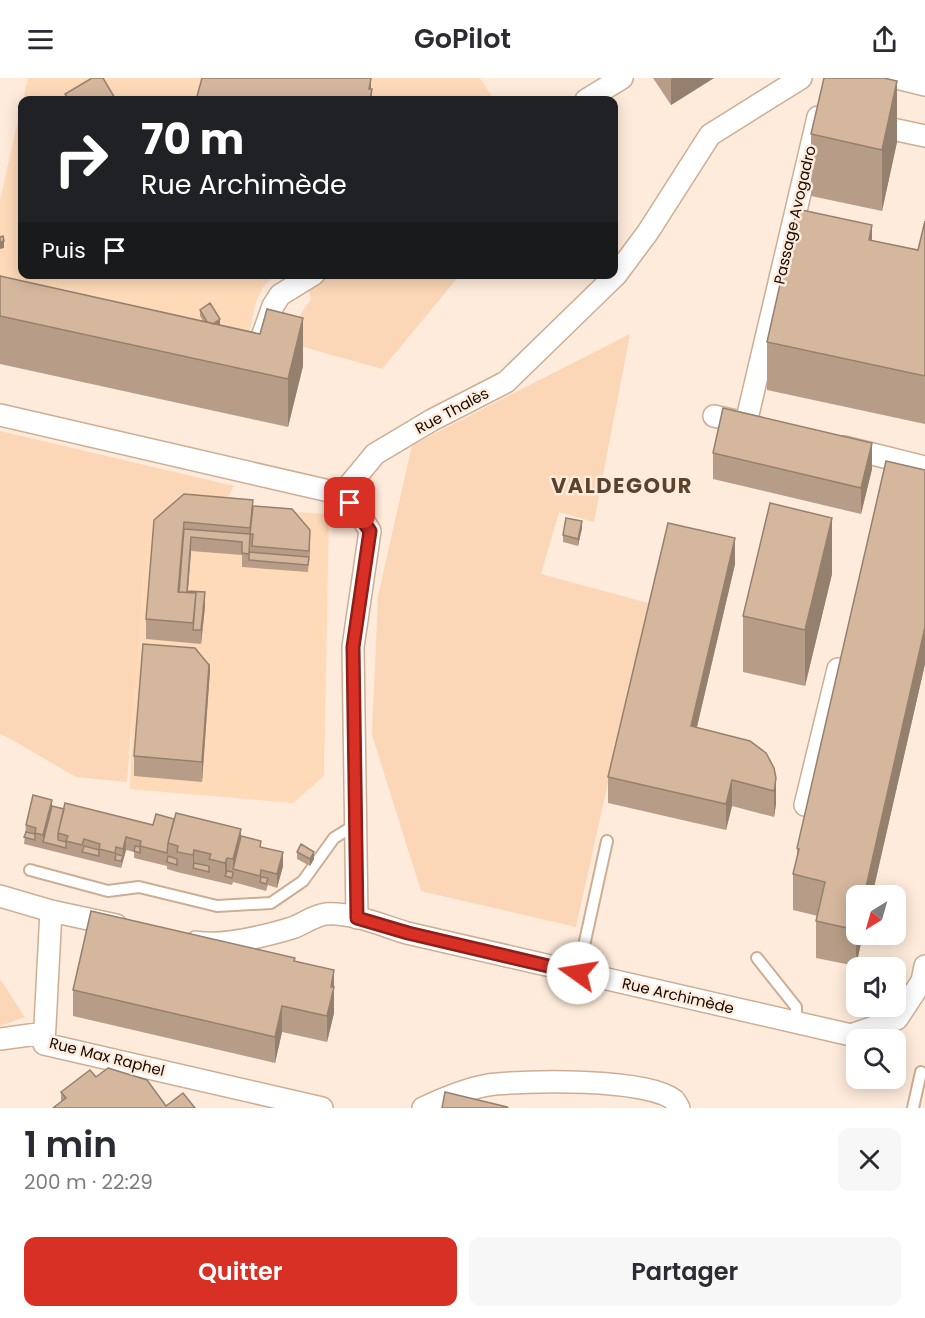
<!DOCTYPE html>
<html lang="fr">
<head>
<meta charset="utf-8">
<style>
	:root { --surface:#fff; --page:#f7f7f7; --text:#2b2b33; --muted:#7c7c81; --accent:#d93025 }
	body { margin:0; font-family:Poppins,sans-serif; background:var(--page); color:var(--text); height:100vh; display:flex; flex-direction:column; font-size:22px; white-space:nowrap }
	* { box-sizing:border-box; margin:0 }
	p { font-size:20px; color:var(--muted) }
	.icon { flex:none; width:33px; height:33px; fill:none; stroke:currentColor; stroke-width:2; stroke-linecap:round; stroke-linejoin:round }
	.map { position:relative; height:1030px; overflow:hidden }
	.panel { display:flex; flex-direction:column; background:var(--surface); flex:1 }
	.panel>* { flex:none }
	.guide { position:absolute; left:18px; top:18px; width:600px; height:183px; border-radius:12px; box-shadow:0 3px 15px #0003; background:#202124; color:#fff; overflow:hidden }
	.needle { width:39px; rotate:217deg }
	.fabs { position:absolute; left:846px; top:807px; display:grid; gap:12px }
	.fabs a { display:grid; place-items:center; width:60px; height:60px; border-radius:12px; background:var(--surface); box-shadow:0 3px 15px #0003; font-size:30px }
	.pin { position:absolute; display:grid; place-items:center; width:51px; height:51px; color:#fff; margin:-26px; border-radius:12px; box-shadow:0 3px 9px #0006 }
	.me { position:absolute; width:66px; margin:-33px; rotate:283deg; stroke-linejoin:round; filter:drop-shadow(0 0 4px #0008) }
	.turn { display:flex; align-items:center; gap:21px; height:126px; padding:0 24px; font-size:27px }
	.turn .icon { width:78px; height:78px; stroke-width:2.5 }
	.turn b { display:block; font-size:42px; line-height:51px }
	.then { display:flex; align-items:center; height:57px; padding:0 24px; background:#0003; gap:12px; font-size:22px }
	.round { display:grid; place-items:center; flex:none; width:63px; height:63px; border-radius:12px; background:var(--page) }
	.summary { display:flex; align-items:center; justify-content:space-between; height:102px; padding:0 24px }
	h1 { font-size:36px; font-weight:600; line-height:45px }
	.primary-button { display:flex; gap:12px; margin-top:auto; padding:12px 24px }
	.primary-button a { flex:1; height:69px; border-radius:12px; background:var(--accent); color:#fff; font-size:24px; font-weight:600; line-height:69px; text-align:center }
	.primary-button a+a { background:var(--page); color:var(--text) }
	header { display:flex; justify-content:space-between; align-items:center; height:78px; padding:0 24px; background:var(--surface); font-size:27px; font-weight:600 }
	.map>svg:first-child { display:block }
</style>
</head>
<body>
<header><svg class="icon" aria-label="menu" viewBox="0 0 24 24"><path d="M4 6h16M4 12h16M4 18h16"/></svg>GoPilot<svg class="icon" aria-label="share" viewBox="0 0 24 24"><path d="M12 15V3M7 8l5-5 5 5M5 13v7h14v-7"/></svg></header>
<div class="map">
<svg width="925" height="1030" viewBox="0 0 925 1030">
	<rect width="100%" height="100%" fill="#feebdb"/>
	<path fill="#ffdab9" d="M28 0H480L494 22H23Z
		M22 25V196L275 197 263 209 256 224 248 259 0 224V122Z
		M139 426 329 436 324 698 293 725 130 711Z"/>
	<path fill="#fcd7b7" d="M329 197H460L382 291 282 263 311 221 308 210Z
		M630 256 594 444 559 434 541 496 648 525 576 849 421 813 372 657 378 518 412 367Z
		M0 353 234 408 223 428 178 429 146 463 127 704 76 699 7 659 0 656Z
		M0 901 25 939 0 948Z"/>
	<g fill="none" stroke-linecap="round" stroke-linejoin="round">
		<g stroke="#ccae94" stroke-width="14">
			<path id="lane" d="M30 792 108 813 139 809 217 828 271 825 303 803 334 760 355 747
				M757 880 796 929V945
				M578 895 607 763
				M913 1030 921 994"/>
		</g>
		<g stroke="#ccae94" stroke-width="24">
			<path id="street" d="M897 0 925 7
				M586 22 622 0
				M869 46 925 58
				M262 259 273 228 280 217 314 196
				M0 337 342 416
				M714 338 749 346
				M746 345 818 39
				M844 369 925 389
				M342 416 375 376 432 342 506 304 616 197 648 154 710 57 801 0
				M342 416 358 434 370 453 353 569 357 840
				M805 727 838 591
				M0 818 51 833 116 847
				M51 833 44 966 322 1030
				M196 864C224 869 265 858 292 850 303 846 315 837 326 836 351 834 384 848 407 855L851 957 897 941 922 903 925 888
				M0 961 44 955
				M423 1030C444 1020 465 1011 488 1007 523 1002 648 1000 674 1022 676 1024 677 1027 679 1030"/>
		</g>
		<use href="#lane" stroke="#fff" stroke-width="10"/>
		<use href="#street" stroke="#fff" stroke-width="21"/>
	</g>
	<path fill="#b79d87" d="M653 0H714L671 27Z
		M811 56 897 64 882 133 811 118Z
		M925 143V346L767 312V264L872 163 918 172Z
		M0 198 203 243 200 238V232L220 247 260 256 303 288 288 349 0 286Z
		M713 375 872 391 861 436 713 401Z
		M925 392V586L872 818 856 856H863L856 888 816 880V843L818 838 793 832V796L797 779V770Z
		M253 428 310 466 308 494 242 489V477L191 473 188 513 205 528 201 566 146 561V541L154 442Z
		M582 450 578 468 563 464V457Z
		M735 486 697 649 774 690 776 726 774 739 732 728 726 752 608 725V699Z
		M832 496 805 608 743 594V538Z
		M210 592 202 704 134 698V678Z
		M52 728 153 747 241 758 261 769 283 788 277 810 268 807 266 813 233 804 232 807 177 794 167 791V788L134 780V774L126 772 121 790 24 766 26 747Z
		M297 774 314 781 310 788 297 781Z
		M295 883 334 918V935L327 964 282 954 275 985 73 938V912Z
		M96 999 166 1028 61 1023V1014Z"/>
	<path fill="#95806e" d="M371 0V19L372 11V22H369V11Z
		M673 0H714L671 27V1Z
		M897 3V64L882 133V72Z
		M872 147V195L869 162Z
		M4 163V170L0 171V164Z
		M303 240V288L288 349V301Z
		M220 241V248H209Z
		M872 365V391L861 436V410Z
		M832 440V496L805 608V552Z
		M582 443V450L578 468V461Z
		M310 452V466L309 486V473Z
		M191 459V473L187 521V513Z
		M735 460V486L691 674V648Z
		M205 514V528L201 566V552Z
		M925 549V586L872 818H864Z
		M210 585V592L202 704V684L209 587Z
		M776 700V726L774 739V713Z
		M732 702V728L726 752V726Z
		M52 722V735L43 764V757Z
		M241 751V771L233 791V781Z
		M126 759V772L121 790 123 771Z
		M194 772V791L193 790V777Z
		M283 774V788L277 810V796Z
		M314 774V781L310 788V781Z
		M227 780V799L225 798V785Z
		M856 849V856H863L856 888Z
		M334 892V935L327 964V938L331 909Z
		M282 928V954L275 985V959Z"/>
	<path fill="#d5b79d" stroke="#95806e" stroke-width="1.5" d="M92 0H103L116 22H69L65 16Z
		M202 0H371L369 11H372L370 22H196Z
		M824 0H884L897 3 882 72 811 56Z
		M797 131 872 147 869 162 918 172 925 143V298L767 264Z
		M3 158 4 163 0 164V159Z
		M0 198 260 256 267 231 303 240 288 301 0 238Z
		M210 225 220 241 213 246 207 244 200 232Z
		M723 330 872 365 861 410 713 375Z
		M886 383 925 392V549L864 818H856V852L816 843 825 804 793 796 799 771 797 770Z
		M184 416 253 422 250 450 184 444 178 514 196 515 193 545 146 541 154 442Z
		M770 425 832 440 805 552 743 538Z
		M253 428 292 431 310 452 309 473 252 468 253 456H250Z
		M566 440 582 443 578 461 563 457Z
		M668 445 735 460 691 648 750 663 766 675 774 690 776 700 774 713 732 702 726 726 608 699Z
		M184 451 250 456 249 476 242 475V464L191 459 187 513 205 514 201 552H193L196 515 179 514Z
		M249 474 309 479 308 487 249 482Z
		M143 566 195 570 209 587 202 684 134 678Z
		M33 717 52 722 43 757 35 755 36 750 26 747Z
		M65 725 153 747 156 736 174 741 168 765 167 775 140 768 141 763 126 759 123 771 116 769 115 775 99 771 100 766 84 761 82 767 66 763 68 758 58 755Z
		M52 728 64 731 58 755V762L66 764V770L43 764Z
		M176 735 241 751 233 781 227 780 225 785 209 781 211 776 194 772 193 777 177 774 178 768 168 765Z
		M26 754 35 756V762L24 759Z
		M241 758 261 763 260 769 283 774 277 796 261 792 260 798 233 791Z
		M301 766 314 774 310 781 297 774Z
		M84 768 99 772V778L82 774Z
		M135 768 140 769V775L134 773Z
		M116 776 123 778 121 783 115 782Z
		M168 778 177 781V787L167 784Z
		M194 785 209 788V794L193 790Z
		M227 793 233 794 232 800 225 798Z
		M261 799 268 800 266 806 260 804Z
		M91 833 295 880 294 883 334 892 331 909H334L327 938 282 928 275 959 73 912Z
		M108 990 147 1002 166 1028 183 1015 195 1030H53L66 1020 61 1014 90 992 96 999Z
		M445 1014 507 1029 508 1030H442Z"/>
	<g fill="none" stroke-linecap="round" stroke-linejoin="round">
		<g stroke="#8d1f18" stroke-width="15">
			<path id="route" d="M350 425 370 453 353 569 357 840 408 855 578 895"/>
		</g>
		<use href="#route" stroke="#d93025" stroke-width="10"/>
	</g>
	<g text-anchor="middle" stroke-width="5" stroke-linejoin="round" paint-order="stroke">
		<g font-size="15" fill="#140a03" stroke="#feebdb">
			<text transform="translate(795 137) rotate(-77)" y="5">Passage Avogadro</text>
			<text transform="translate(452 333) rotate(-28)" y="5">Rue Thalès</text>
			<text transform="translate(678 918) rotate(13)" y="5">Rue Archimède</text>
			<text transform="translate(107 979) rotate(14)" y="5">Rue Max Raphel</text>
		</g>
		<g font-size="21" font-weight="bold" letter-spacing="1.5" fill="#5b422c" stroke="#feebdb">
			<text x="622" y="415">VALDEGOUR</text>
		</g>
	</g>
</svg>
<div class="fabs">
<a><svg class="needle" viewBox="-14 -14 28 28"><path d="M0-13l5 13h-10z" fill="#e53935"/><path d="M0 13l5-13h-10z" fill="#7c7c81"/></svg></a>
<a><svg class="icon" aria-label="sound" viewBox="0 0 24 24"><path d="M4 9h4l5-4v14l-5-4H4zM17 9q2 3 0 6"/></svg></a>
<a><svg class="icon" aria-label="search" viewBox="0 0 24 24"><circle cx="10" cy="10" r="6"/><path d="M15 15l6 6"/></svg></a>
</div>
<div class="pin" style="left:350px;top:425px;background:#d93025"><svg class="icon" aria-label="arrive" viewBox="0 0 24 24"><path d="M6 21V4h12l-3 4 3 4H6"/></svg></div>
<svg class="me" style="left:578px;top:895px" viewBox="-20 -20 40 40"><circle r="19" fill="#fff"/><path d="M0-13L10 11 0 6-10 11z" fill="#d93025"/></svg>
<div class="guide">
<div class="turn"><svg class="icon" aria-label="right" viewBox="0 0 24 24"><path d="M7 20v-9h11M14 6l5 5-5 5"/></svg><div><b>70 m</b>Rue Archimède</div></div>
<div class="then">Puis<svg class="icon" aria-label="arrive" viewBox="0 0 24 24"><path d="M6 21V4h12l-3 4 3 4H6"/></svg></div>
</div>
</div>
<section class="panel">
<div class="summary"><div><h1>1 min</h1><p>200 m · 22:29</p></div><a class="round"><svg class="icon" aria-label="close" viewBox="0 0 24 24"><path d="M6 6l12 12M18 6L6 18"/></svg></a></div>
<div class="primary-button"><a>Quitter</a><a>Partager</a></div>
</section>
</body>
</html>
